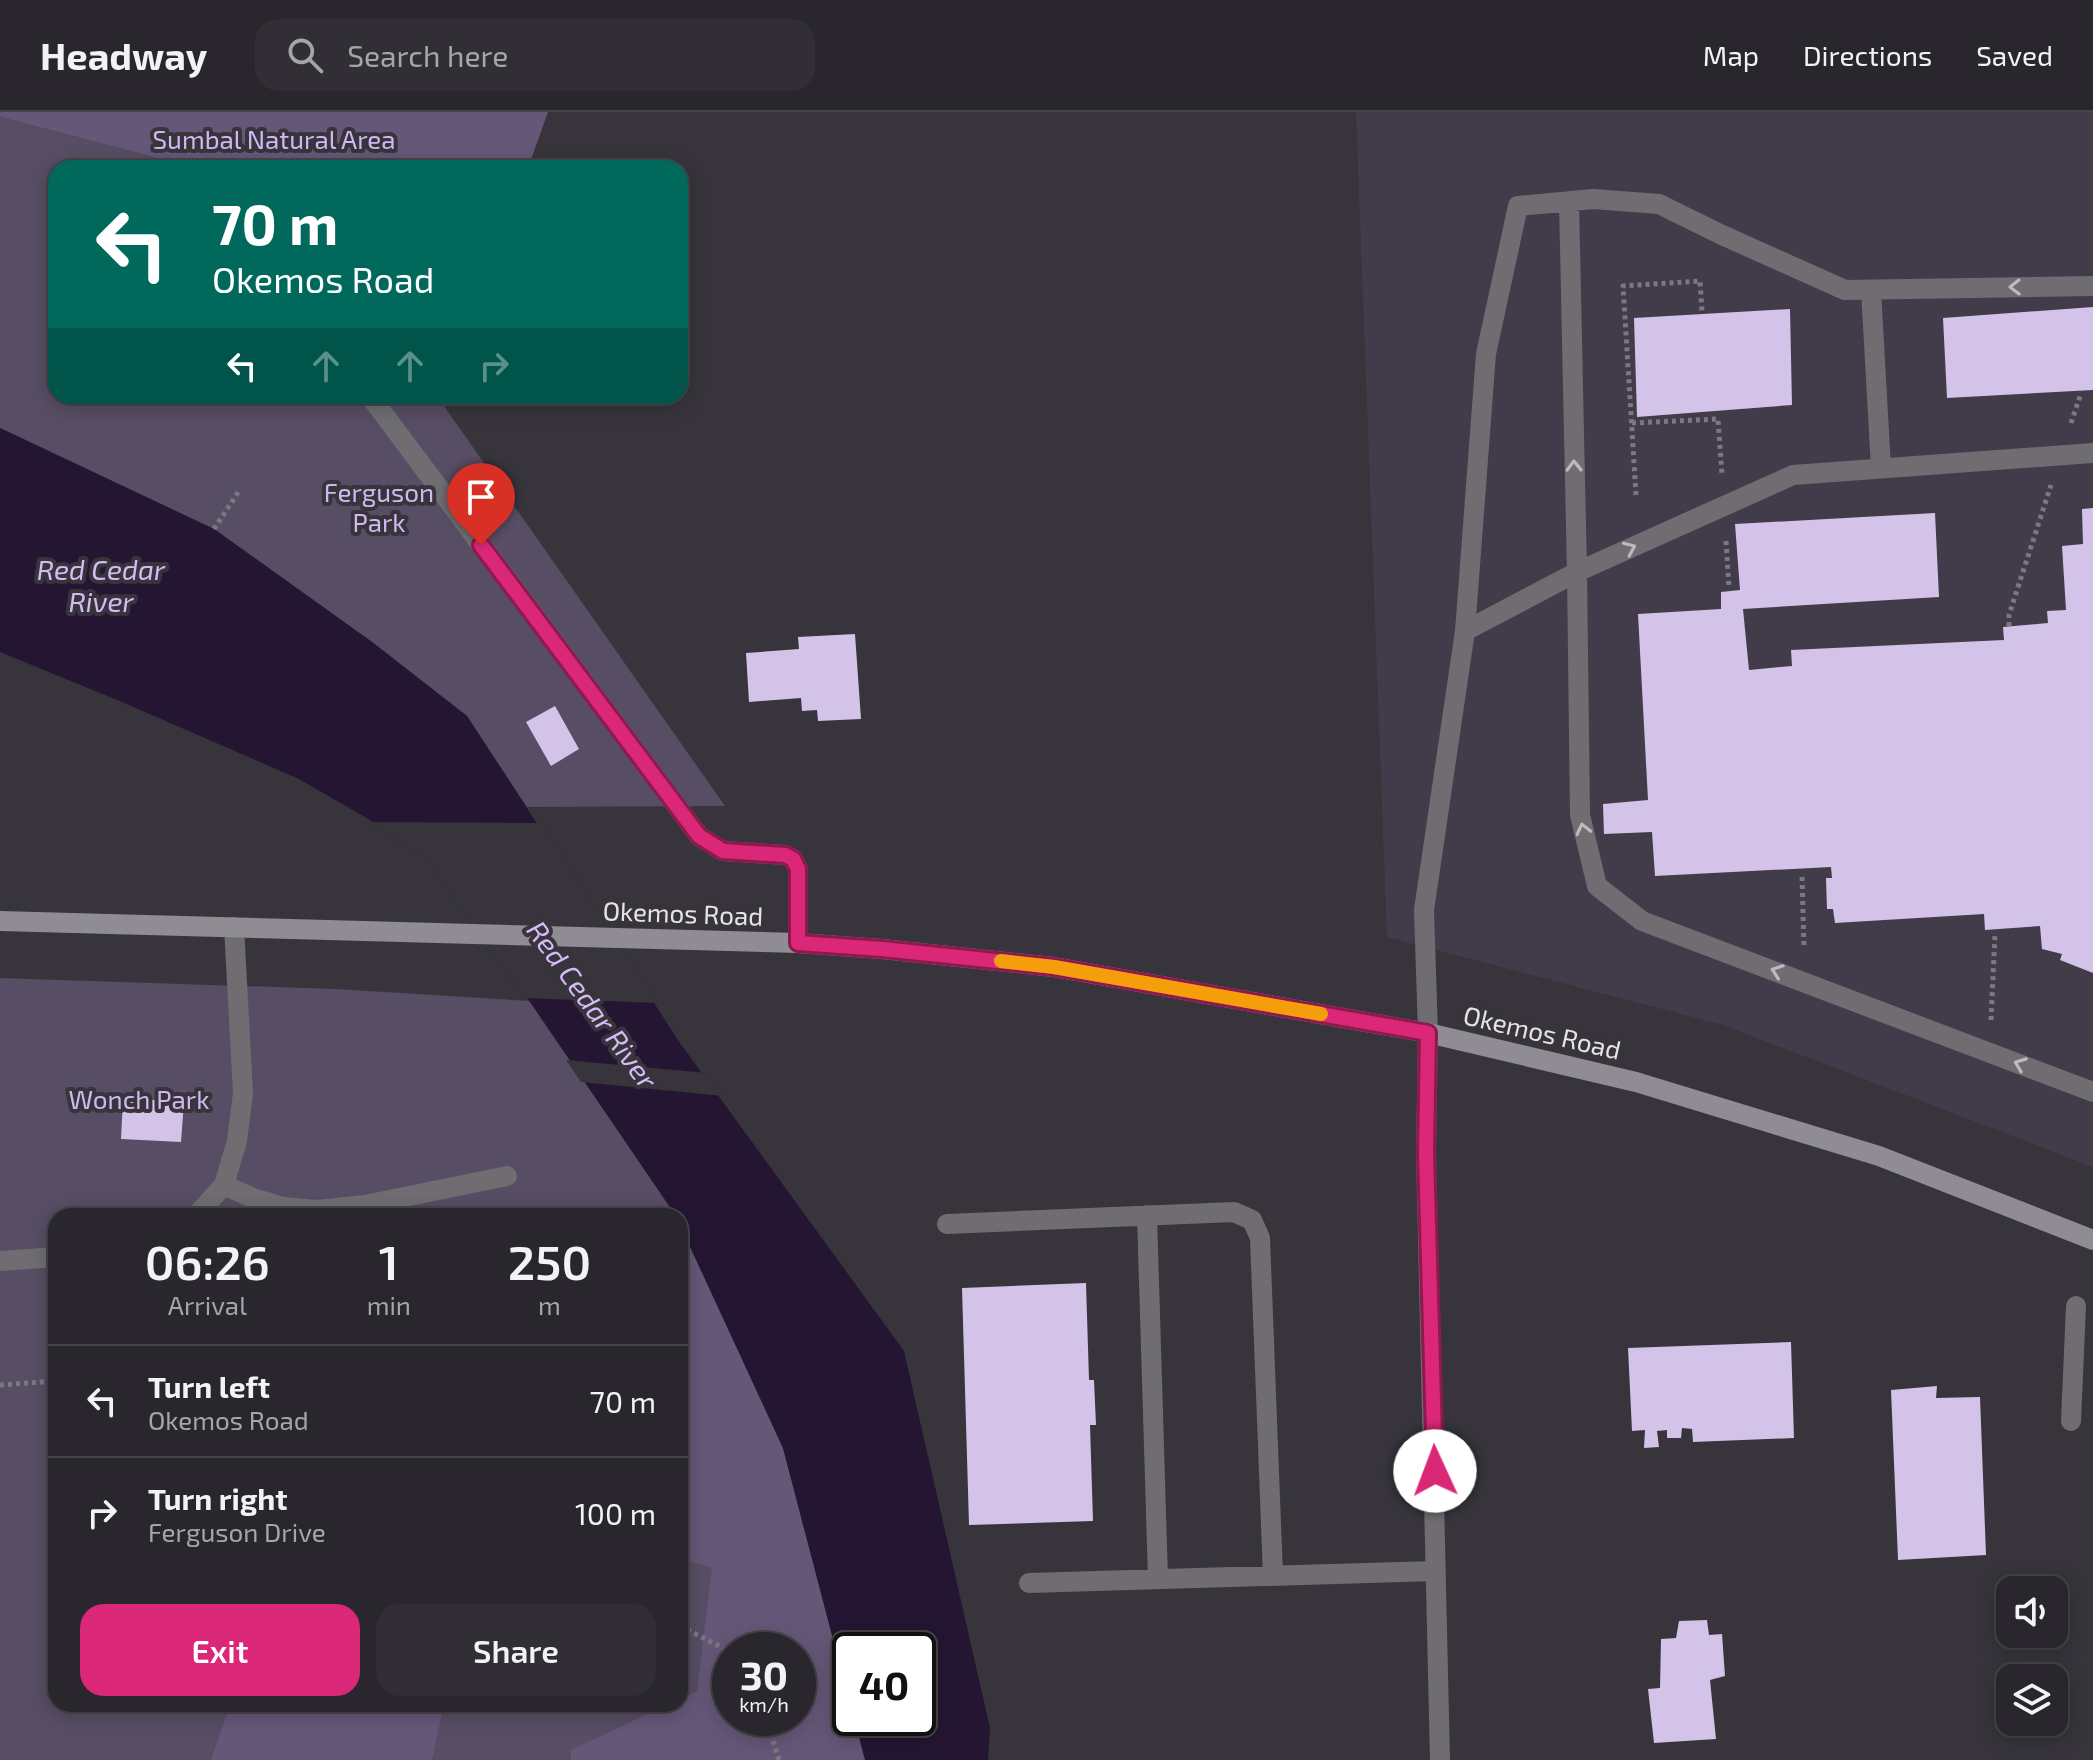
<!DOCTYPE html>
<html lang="en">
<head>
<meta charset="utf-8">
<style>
	:root { --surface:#29272d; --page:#312f35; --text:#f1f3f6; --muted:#a5a5aa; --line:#454449; --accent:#db2777 }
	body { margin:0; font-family:"Exo 2",sans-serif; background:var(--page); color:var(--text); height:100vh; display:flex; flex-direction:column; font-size:30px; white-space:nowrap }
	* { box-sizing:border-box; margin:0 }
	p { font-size:26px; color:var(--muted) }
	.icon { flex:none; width:44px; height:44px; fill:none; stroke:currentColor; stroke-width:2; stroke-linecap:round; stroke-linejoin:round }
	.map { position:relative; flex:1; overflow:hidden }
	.panel { position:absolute; left:48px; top:1096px; width:640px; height:504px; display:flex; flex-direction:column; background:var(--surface); border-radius:24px; box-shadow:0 4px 20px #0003,0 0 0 2px var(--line) }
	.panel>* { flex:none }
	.banner { position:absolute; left:48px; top:48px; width:640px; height:244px; border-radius:24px; box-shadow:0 4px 20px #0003,0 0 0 2px var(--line); background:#00695c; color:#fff; overflow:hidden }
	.tools { position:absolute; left:1996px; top:1464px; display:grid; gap:16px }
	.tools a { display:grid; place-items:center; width:72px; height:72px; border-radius:16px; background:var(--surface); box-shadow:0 4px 20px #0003,0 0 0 2px var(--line); font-size:40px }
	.speed { position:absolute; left:712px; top:1520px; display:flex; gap:16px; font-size:40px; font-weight:700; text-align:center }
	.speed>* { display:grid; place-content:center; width:104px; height:104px; border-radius:50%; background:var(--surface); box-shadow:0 4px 20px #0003,0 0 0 2px var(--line); line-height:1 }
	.speed small { font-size:20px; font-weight:400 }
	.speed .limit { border:4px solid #111; border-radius:12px; background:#fff; color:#111 }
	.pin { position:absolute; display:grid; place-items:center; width:68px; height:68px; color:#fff; margin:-82px -34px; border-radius:50% 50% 50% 0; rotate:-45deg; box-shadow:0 0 8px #0007 }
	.pin .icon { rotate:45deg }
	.me { position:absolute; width:88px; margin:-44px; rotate:358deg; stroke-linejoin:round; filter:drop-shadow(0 0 6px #0008) }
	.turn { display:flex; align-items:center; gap:28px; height:168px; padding:0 32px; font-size:36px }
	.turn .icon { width:104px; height:104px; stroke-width:2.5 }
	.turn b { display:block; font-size:56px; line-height:68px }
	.lanes { display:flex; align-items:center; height:76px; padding:0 32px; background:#0003; justify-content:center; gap:40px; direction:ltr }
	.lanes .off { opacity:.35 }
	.eta { display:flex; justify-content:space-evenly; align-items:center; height:136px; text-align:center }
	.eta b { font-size:48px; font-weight:600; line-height:56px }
	.cta { display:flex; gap:16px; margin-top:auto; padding:16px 32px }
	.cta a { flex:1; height:92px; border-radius:24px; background:var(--accent); color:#fff; font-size:32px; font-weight:600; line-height:92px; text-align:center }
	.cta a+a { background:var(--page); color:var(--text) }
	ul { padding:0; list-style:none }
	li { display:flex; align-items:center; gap:24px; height:112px; padding:0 32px; border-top:2px solid var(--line) }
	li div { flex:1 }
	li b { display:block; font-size:30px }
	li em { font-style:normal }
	header { display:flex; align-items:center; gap:48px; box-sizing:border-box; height:112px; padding:0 40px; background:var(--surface); border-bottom:2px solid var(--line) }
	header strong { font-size:38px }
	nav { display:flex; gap:44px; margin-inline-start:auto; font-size:28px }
	.search { width:560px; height:72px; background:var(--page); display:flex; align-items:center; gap:20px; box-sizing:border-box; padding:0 28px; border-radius:24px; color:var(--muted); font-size:30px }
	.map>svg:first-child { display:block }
</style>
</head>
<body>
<header>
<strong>Headway</strong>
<div class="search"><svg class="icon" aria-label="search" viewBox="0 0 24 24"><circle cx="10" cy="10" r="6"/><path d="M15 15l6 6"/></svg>Search here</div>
<nav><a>Map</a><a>Directions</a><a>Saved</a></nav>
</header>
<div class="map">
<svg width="2093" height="1648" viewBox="0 0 2093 1648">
	<rect width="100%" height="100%" fill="#37343c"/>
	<path fill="#423c4a" d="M1356 0H2093V1055L1723 913 1387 825Z"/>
	<path fill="#574d64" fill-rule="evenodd" d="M0 5 196 56H56V284H437L725 694 527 695 467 604 372 530 214 417 0 316Z
		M0 866 336 877 530 889 676 1104H56V1592H680V1113L850 1592V1606H854L865 1648H0ZM730 1538H798V1606H730Z"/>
	<path fill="#655777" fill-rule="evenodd" d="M0 0H548L528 56H196L0 5Z
		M680 1113 783 1336 850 1592V1606H854L865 1648H571V1638L669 1592H680V1587L697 1579 712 1456 680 1446ZM730 1538H798V1606H730Z
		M230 1592H444L432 1648H211Z"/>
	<path fill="#241632" d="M0 316 214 417 372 530 467 604 680 931 904 1239 990 1616 988 1648H865L854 1606H918V1538H850V1592L783 1336 680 1113V1104H676L429 742 299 667 122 590 0 540Z"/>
	<path fill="#37343c" d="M365 710 542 711 659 891 524 886 426 745Z
		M566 948 707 961 723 984 581 970Z"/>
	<path fill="#d3c3e9" d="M2093 195V278L1947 286 1943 206Z
		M1790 197 1792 293 1637 305 1634 206Z
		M2093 396V861L2060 848 2062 842 2042 837 2040 814 1985 818 1984 802 1835 811 1833 797H1827L1826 766H1832L1831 755 1655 764 1652 720 1604 722 1603 692 1648 688 1638 502 1721 497V480L1740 478 1735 412 1935 401 1939 485 1743 497 1749 558 1792 554 1791 538 2004 528 2003 515 2048 511 2047 499 2066 498 2062 434 2083 432 2082 397Z
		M855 522 861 607 818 609 817 598 802 599 801 586 749 590 746 541 799 537 798 525Z
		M555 594 579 637 551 654 526 610Z
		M123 986 184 990 181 1030 121 1027Z
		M1086 1171 1089 1268H1094L1096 1313H1090L1093 1409 969 1413 962 1176Z
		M1791 1230 1794 1326 1693 1330 1692 1317 1682 1316 1681 1326H1667V1318L1657 1319 1659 1335 1644 1336 1645 1318 1632 1319 1628 1236Z
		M1937 1274 1936 1286 1980 1285 1986 1443 1898 1448 1891 1278Z
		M1707 1508 1709 1523 1722 1522 1725 1564 1710 1568 1716 1627 1654 1631 1648 1577 1660 1576 1661 1527 1676 1526 1679 1509Z
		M2059 1604 2069 1607V1613L2064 1621 2055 1624 2049 1620 2047 1611 2054 1610V1605Z"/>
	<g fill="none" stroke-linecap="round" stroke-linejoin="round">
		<path stroke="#7b787f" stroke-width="5" stroke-dasharray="4 4" stroke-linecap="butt" d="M1632 311 1718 307 1722 363
			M2071 311 2080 284
			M1636 383 1623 174 1700 169 1702 200
			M214 417 239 379
			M1726 429 1729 476
			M2009 514V503L2051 373
			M1802 765 1804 837
			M1991 908 1995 822
			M0 1273 56 1269
			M680 1514 721 1535 730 1544
			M766 1606 779 1648"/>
		<path stroke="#6f6d72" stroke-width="20" d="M1871 178 1881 356
			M370 284 699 724 723 739 785 743 793 747 798 757V831
			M2093 341 1793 363 1577 460 1580 703 1597 774 1642 809 2093 980
			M1465 519 1577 460 1569 89
			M1428 921 1424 798 1465 519 1486 242 1518 94 1593 87 1659 92 1722 123 1845 178 2093 174
			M224 1073 253 1086 284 1095 316 1098 365 1093 507 1064
			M1147 1103 1158 1467
			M196 1104 224 1073 237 1029 243 981 234 815
			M947 1112 1234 1100 1252 1108 1260 1126 1273 1464
			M0 1149 56 1145
			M2071 1309 2076 1194
			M1029 1471 1435 1459"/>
		<path stroke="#6f6d72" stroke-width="20" d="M1428 921 1426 1041 1440 1648"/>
		<path stroke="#8f8c93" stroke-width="20" d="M0 809 798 831 882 837 1054 855 1428 921 1636 970 1879 1044 2093 1128"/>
	</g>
	<defs><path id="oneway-chevron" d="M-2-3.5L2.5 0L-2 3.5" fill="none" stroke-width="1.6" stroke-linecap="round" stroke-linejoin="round" transform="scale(2)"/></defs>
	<g stroke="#bcbabf">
		<use href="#oneway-chevron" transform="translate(2015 175) rotate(179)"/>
		<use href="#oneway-chevron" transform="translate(1574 354) rotate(-91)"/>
		<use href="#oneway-chevron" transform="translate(1630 436) rotate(-24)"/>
		<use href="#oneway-chevron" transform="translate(1583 717) rotate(-103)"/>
		<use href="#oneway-chevron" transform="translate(1777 859) rotate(-160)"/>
		<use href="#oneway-chevron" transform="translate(2020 952) rotate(-159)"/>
	</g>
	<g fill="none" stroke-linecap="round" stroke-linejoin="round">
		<g stroke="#8e194d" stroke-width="20">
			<path id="route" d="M481 433 699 724 723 739 785 743 793 747 798 757V831L882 837 1054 855 1428 921 1426 1041 1435 1359"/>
		</g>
		<use href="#route" stroke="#db2777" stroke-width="14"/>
		<path stroke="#f59e0b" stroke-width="14" d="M1001 849 1054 855 1321 902"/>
	</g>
	<g text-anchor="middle" stroke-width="8" stroke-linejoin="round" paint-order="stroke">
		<g font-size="26" fill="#d1b7f1" stroke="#37343c">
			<text x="274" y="37">Sumbal Natural Area</text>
			<text x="379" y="390">Ferguson<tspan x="379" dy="30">Park</tspan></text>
			<text x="139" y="997">Wonch Park</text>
		</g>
		<g font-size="26" fill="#e5e3e8" stroke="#37343c">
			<text transform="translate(683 802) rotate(2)" y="9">Okemos Road</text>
			<text transform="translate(1542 921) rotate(13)" y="9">Okemos Road</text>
		</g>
		<g font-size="28" font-style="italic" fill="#d5bbf5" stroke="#37343c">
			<text x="101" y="468">Red Cedar<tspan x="101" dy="32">River</tspan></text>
			<text transform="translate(592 893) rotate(54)" y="10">Red Cedar River</text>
		</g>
	</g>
</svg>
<div class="tools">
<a><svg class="icon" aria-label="sound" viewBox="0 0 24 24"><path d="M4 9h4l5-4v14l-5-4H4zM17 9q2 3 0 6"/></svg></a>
<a><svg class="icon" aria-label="layers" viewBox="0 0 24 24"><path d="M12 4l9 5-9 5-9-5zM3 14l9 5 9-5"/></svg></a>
</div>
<div class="speed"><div>30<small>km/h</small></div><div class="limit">40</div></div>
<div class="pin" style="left:481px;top:433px;background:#d93025"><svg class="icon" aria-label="arrive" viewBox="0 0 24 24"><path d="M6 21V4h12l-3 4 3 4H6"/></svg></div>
<svg class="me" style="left:1435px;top:1359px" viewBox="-20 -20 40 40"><circle r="19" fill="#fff"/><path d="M0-13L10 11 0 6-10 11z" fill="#db2777"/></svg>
<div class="banner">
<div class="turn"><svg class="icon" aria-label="left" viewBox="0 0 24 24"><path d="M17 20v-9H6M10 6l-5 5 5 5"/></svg><div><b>70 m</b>Okemos Road</div></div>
<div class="lanes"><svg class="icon" aria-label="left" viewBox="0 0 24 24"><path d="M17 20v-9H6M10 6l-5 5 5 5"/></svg><svg class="icon off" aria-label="ahead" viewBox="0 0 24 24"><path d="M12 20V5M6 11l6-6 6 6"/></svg><svg class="icon off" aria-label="ahead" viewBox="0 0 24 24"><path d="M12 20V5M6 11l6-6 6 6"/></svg><svg class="icon off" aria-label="right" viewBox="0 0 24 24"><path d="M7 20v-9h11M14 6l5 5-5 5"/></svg></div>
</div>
<section class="panel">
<div class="eta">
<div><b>06:26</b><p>Arrival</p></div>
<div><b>1</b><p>min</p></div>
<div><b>250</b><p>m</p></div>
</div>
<ul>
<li><svg class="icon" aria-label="left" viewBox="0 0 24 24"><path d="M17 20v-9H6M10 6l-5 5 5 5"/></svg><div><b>Turn left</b><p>Okemos Road</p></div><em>70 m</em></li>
<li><svg class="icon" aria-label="right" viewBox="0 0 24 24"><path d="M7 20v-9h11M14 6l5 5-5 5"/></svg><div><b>Turn right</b><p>Ferguson Drive</p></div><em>100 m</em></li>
</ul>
<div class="cta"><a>Exit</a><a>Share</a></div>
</section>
</div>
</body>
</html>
